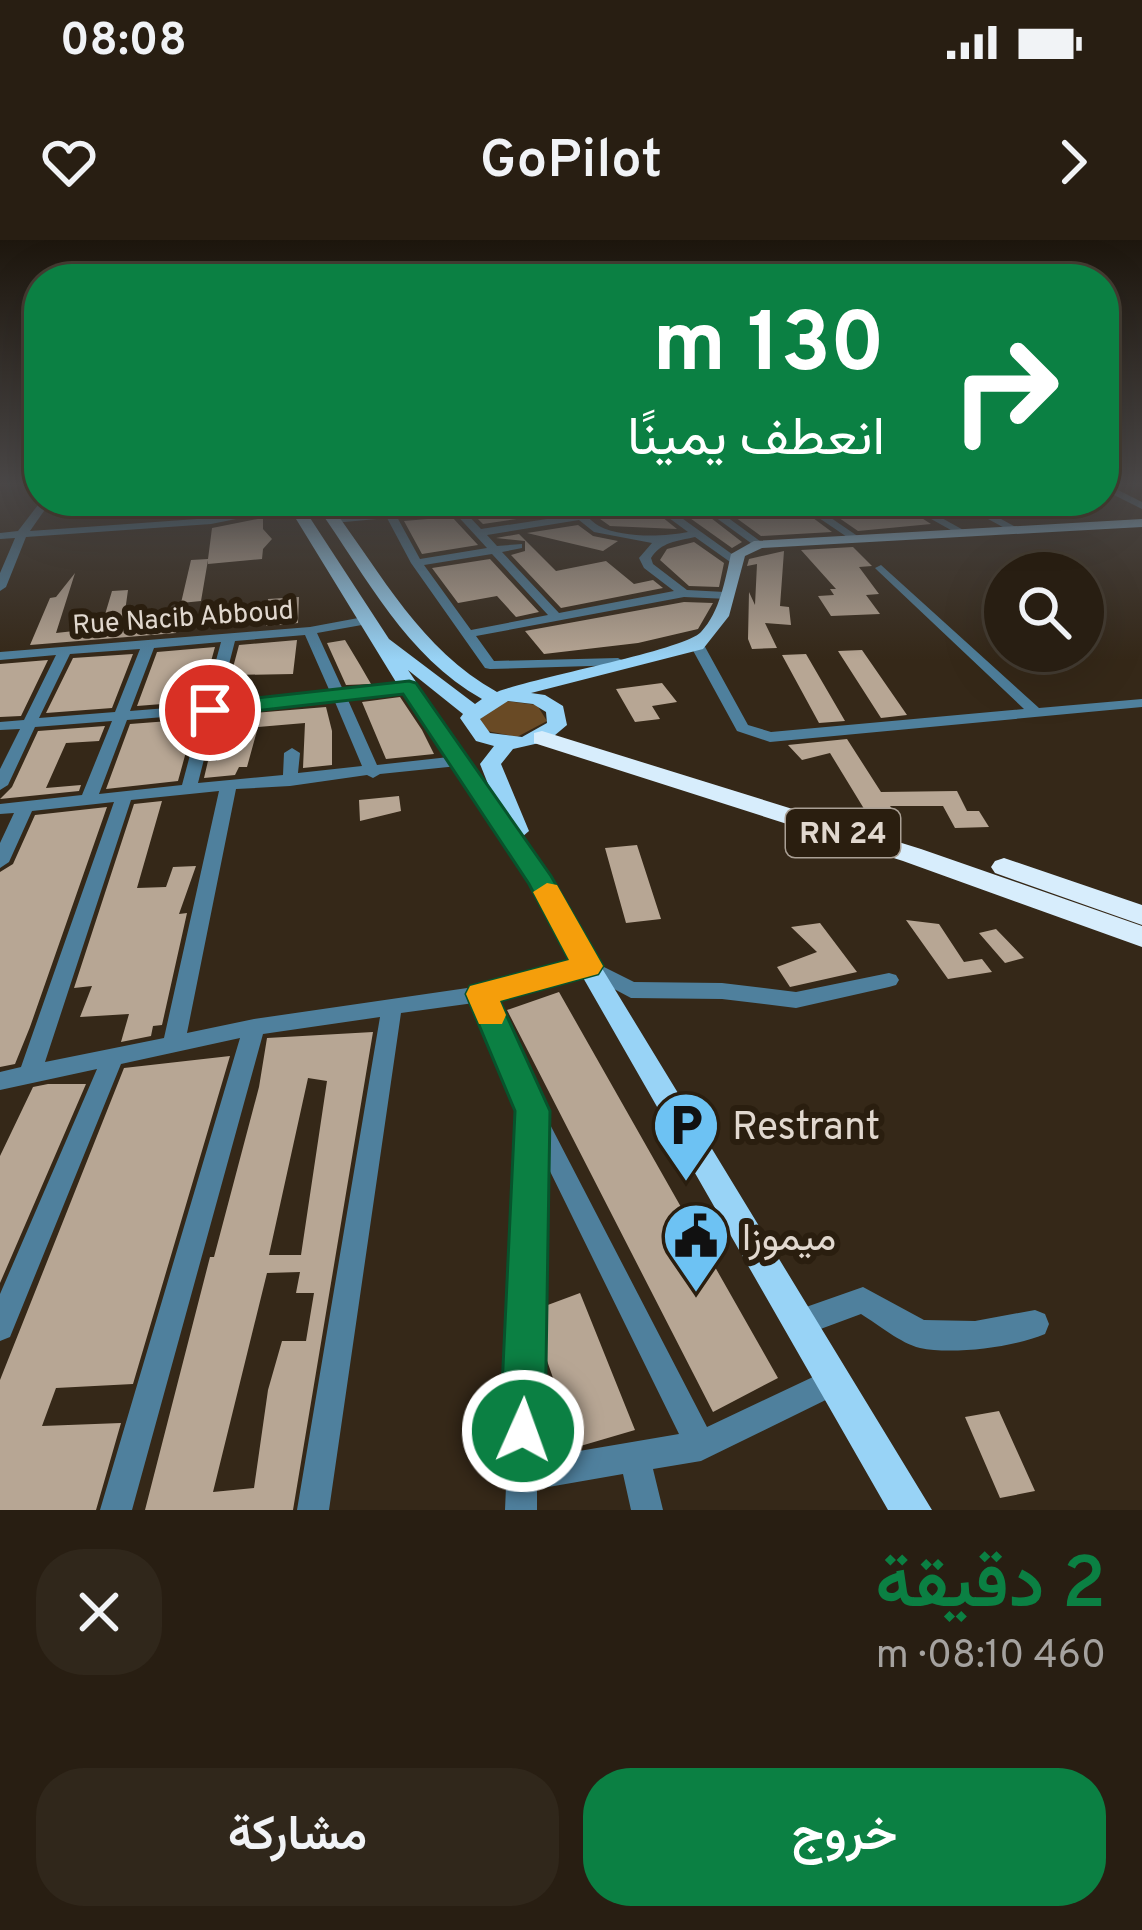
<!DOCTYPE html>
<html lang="ar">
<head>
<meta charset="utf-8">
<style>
	:root { --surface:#281e12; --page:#30271b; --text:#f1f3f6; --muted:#a5a29f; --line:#443c32; --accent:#0b8043 }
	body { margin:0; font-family:Overpass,Vazirmatn,sans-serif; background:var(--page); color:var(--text); direction:rtl; height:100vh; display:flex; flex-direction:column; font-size:45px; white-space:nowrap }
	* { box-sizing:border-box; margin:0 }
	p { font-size:39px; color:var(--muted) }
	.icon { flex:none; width:66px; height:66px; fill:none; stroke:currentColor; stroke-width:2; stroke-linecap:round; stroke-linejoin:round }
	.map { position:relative; height:1270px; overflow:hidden; direction:ltr }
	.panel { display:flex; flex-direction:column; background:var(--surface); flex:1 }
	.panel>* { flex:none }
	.guide { position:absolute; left:24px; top:24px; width:1095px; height:252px; border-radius:48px; box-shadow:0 12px 48px #0002,0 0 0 3px var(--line); direction:rtl; background:#0b8043; color:#fff; overflow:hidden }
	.controls { position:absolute; left:984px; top:312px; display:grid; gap:24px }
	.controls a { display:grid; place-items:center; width:120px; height:120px; border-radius:50%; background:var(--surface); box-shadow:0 12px 48px #0002,0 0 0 3px var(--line); font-size:60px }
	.pin { position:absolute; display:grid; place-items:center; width:102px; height:102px; color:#fff; margin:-51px; border:6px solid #fff; border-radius:50%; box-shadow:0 3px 12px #0007 }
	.me { position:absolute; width:132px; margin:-66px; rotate:2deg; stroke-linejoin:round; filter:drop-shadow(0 0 9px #0008) }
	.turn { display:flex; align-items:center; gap:42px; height:252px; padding:0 36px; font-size:54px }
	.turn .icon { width:156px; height:156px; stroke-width:2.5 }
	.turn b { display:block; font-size:84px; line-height:102px }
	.round { display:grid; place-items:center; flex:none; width:126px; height:126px; border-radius:48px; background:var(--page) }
	.head { display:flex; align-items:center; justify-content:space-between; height:204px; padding:0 36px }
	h1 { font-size:72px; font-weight:600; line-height:90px; color:var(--accent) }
	.button { display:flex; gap:24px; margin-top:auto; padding:24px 36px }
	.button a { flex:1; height:138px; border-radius:48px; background:var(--accent); color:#fff; font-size:48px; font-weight:600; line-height:138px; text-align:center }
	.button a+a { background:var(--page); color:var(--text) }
	.status { display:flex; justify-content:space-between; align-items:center; height:84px; padding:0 60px; background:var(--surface); direction:ltr }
	.status svg { height:33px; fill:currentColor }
	header { display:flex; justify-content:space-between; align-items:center; height:156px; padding:0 36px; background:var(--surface); font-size:54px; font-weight:600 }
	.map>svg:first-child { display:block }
</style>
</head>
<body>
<div class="status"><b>08:08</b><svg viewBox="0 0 49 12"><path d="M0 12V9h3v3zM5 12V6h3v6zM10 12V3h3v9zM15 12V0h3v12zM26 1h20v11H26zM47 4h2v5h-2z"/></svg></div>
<header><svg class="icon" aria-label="forward" viewBox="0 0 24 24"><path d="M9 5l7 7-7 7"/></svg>GoPilot<svg class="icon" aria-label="heart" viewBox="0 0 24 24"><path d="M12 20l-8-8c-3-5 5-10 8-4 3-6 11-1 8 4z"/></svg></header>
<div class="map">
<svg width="1142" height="1270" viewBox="0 0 1142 1270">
	<rect width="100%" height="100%" fill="#352818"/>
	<path fill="#694a25" d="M506 461 537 465 547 481 517 497 487 491 480 480 482 474Z"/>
	<path fill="#b7a694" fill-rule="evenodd" d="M541 261 563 272 483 284 474 275 532 268Z
		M595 261H642L677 289 610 286 579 264Z
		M666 261H689L742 302 732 308Z
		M713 261H727L741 270 790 261 832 292 761 296Z
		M895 261 931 284 858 291 816 262Z
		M452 277 478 305 422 314 404 281Z
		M263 278V289L272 299 263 309 262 319 208 324V320L201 361 181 363 191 320 208 319 212 288Z
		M578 285 593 296 618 301 603 311 527 293Z
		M519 294 556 331 606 321 634 344 653 340 663 348 561 368 511 315 525 311V301L496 298Z
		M694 302 724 323 719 347 689 346 660 320 667 309Z
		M853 307 872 326 859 327 879 354 866 355 880 374 831 376 818 356 834 355 830 349H836L801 310Z
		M784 311 780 366 789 367 791 385 765 383 777 408 752 409 748 399 749 352 755 365 757 324 747 326 749 319Z
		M490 319 539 372 516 377 497 356 458 363 432 328Z
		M75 333 56 393 101 388 112 351 128 350 123 386 157 383 161 371 183 370 176 393 30 405 50 358 56 357Z
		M299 357 298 383 266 386 268 359Z
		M684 362 713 363 698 389 638 403 544 414 525 391Z
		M297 400 293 434 231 435 239 405Z
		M345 400 360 425 371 444 346 445 327 403Z
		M215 407 200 461 137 466 157 412Z
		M862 410 907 475 881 478 838 411Z
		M133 414 112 468 46 473 73 418Z
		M806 414 845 481 819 483 782 415Z
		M48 420 21 476 0 477V424Z
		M662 443 677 462 652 466 660 479 635 482 616 449Z
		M400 457 422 490 434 514 386 519 362 462Z
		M326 467 332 491V525L303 528 305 483 258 487 247 527H239L235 535 204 538 208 521H217L226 491H216L220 476Z
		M195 479 178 541 106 549 130 484Z
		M105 486 99 501 66 503 46 548 81 545 79 551 0 559 12 547 38 491Z
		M847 499 881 552 957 551 967 571H979L989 587 955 588 943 566H890L893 570 866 572 830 513 802 520 788 505Z
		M399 556 401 571 360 581 359 560Z
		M162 561 137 648 166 647 173 627 196 626 179 674 187 673 162 785 153 786 151 796 121 802 129 774 80 777 92 746 74 748 134 564Z
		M107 567 30 787 15 824 0 827V632L13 624 35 575Z
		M637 605 661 679 626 683 605 608Z
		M906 680 939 684 964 722 982 719 992 732 948 739Z
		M820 683 857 732 790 747 777 727 817 712 791 687Z
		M996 689 1024 718 1005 723 979 693Z
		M559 752 778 1138 713 1172 507 770Z
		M373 792 293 1270H145L210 1017H214L259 847 267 798ZM308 838 327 841 301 1015H269ZM300 1032 296 1053H314L306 1101H282L268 1150 254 1248 213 1252 267 1033Z
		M230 816 133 1144 56 1148 42 1186 121 1183 96 1270H0V1140L124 828Z
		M48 844H86L0 1043V916L33 847Z
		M580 1053 635 1190 577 1207 544 1112 545 1066Z
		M999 1171 1035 1251 1000 1258 965 1177Z"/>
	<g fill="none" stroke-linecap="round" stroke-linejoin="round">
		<path fill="#4f809d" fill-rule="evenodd" d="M1104 243 1142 262V269L1104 250Z
			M41 261H51L30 291 211 278 296 263 301 266 211 284 26 297 6 347 0 351V333L15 298 0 299V293L18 291Z
			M501 261H537L532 264 464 271 481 289 573 275 558 261C578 261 584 277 599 286 622 298 663 297 688 292L646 261H658L743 322 733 324 695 297C677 301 661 302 651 318L653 324 687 350 725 352 731 356 729 359 684 357 476 396 494 421 618 418 625 422 623 425 490 429 485 428 411 323 387 278 334 283 329 280 334 277 384 272 388 268 393 271ZM454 272 487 308 420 319 397 277ZM579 280 594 292 652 303 639 318 644 328 674 351 559 373 502 312 522 308V304L497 306 487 295ZM492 314 548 375 471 390 424 325Z
			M693 261H705L764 304 755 306Z
			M794 261H806L859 297 850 299Z
			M899 261H911L967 292 958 294Z
			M955 261H968L1021 290 1012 292Z
			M881 325 1039 468 1142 459V467L770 502 737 491 690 405 692 402 704 405 748 485 771 492 1024 469 877 330 875 328Z
			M369 376 375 380 373 383 317 393 344 452 408 443 415 447 408 451 348 460 377 525 458 516 466 521 458 526 380 534 373 538 367 535 290 546 236 549 187 793 254 779 481 746 588 719 634 742 722 743 796 752 889 733 896 735 899 740 896 745 889 747 796 768 722 759 631 758 586 734 493 758 542 869 707 1187 832 1128 842 1132 846 1142 842 1152 701 1221 653 1229 663 1270H631L623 1234 537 1249V1270H505L522 873 474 763 401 773 329 1270H297L380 777 263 794 132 1270H100L240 798 121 824 10 1097 0 1101V1054L97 829 0 850V832L21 827 114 562 32 571 9 622 0 628V603L14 573 0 574V564L82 555 112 481 35 487 8 545 0 550V529L20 489 0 490V482L24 480 56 415 0 420V412L310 387ZM305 395 331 454 219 463 235 401ZM221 402 204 465 130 471 154 408ZM140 409 115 472 39 478 70 414ZM335 462 362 526 298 533 300 513 292 508 284 513 283 535 198 543 216 472ZM201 474 182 545 99 554 127 480ZM219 551 164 798 45 822 131 560ZM543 917 679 1194 538 1218Z
			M863 1047 924 1080 975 1081 1035 1070 1045 1074 1049 1084 1045 1094C1014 1107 953 1115 920 1108 900 1103 879 1085 861 1074L799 1097 789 1093 785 1083 789 1073Z"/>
		<path fill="#98d3f6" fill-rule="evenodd" d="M285 261H299L389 399 475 464 482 459C403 414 365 333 313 261H327C381 331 417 407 497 452 535 437 685 410 701 392 720 372 725 340 731 314L754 301 1142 279V287L762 308 745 316 729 376 703 409 531 453 545 455 563 466 567 485 548 501 513 509 501 524 529 591 522 597 932 1270H888L530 645 399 447ZM408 430 463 474 460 478 476 501 494 506 480 524 492 554ZM508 461 533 464 546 472 547 483 522 497 490 493 480 479Z"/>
		<path fill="#d7edfc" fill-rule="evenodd" d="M542 491 921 609 1142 686V707L903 621 534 503V493Z
			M1004 618 1142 665V685L995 633 991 627 995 621Z"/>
	</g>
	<linearGradient id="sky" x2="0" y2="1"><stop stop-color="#1d160d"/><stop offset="0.58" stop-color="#4b4848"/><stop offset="1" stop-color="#4b4848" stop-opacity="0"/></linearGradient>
	<rect width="1142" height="420" fill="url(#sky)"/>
	<path fill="#0b8043" stroke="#07532c" stroke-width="3" d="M409 441 416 443 551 636 603 726 598 734 500 761 550 871 545 1191 539 1207 523 1213 507 1207 500 1191 515 871 466 754 470 746 569 720 529 644 403 454 210 476 199 470 210 463Z"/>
	<path fill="#f59e0b" d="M547 643 557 645 603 726 598 734 500 761 506 775 502 784H479L466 754 470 746 569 720 533 652Z"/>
	<defs>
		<g id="parking-pin" transform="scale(3.45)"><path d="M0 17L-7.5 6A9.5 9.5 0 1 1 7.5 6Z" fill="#6dc2f3" stroke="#2a1e0f"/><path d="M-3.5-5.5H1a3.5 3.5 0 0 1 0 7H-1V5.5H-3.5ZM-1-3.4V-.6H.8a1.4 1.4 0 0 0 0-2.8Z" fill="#111"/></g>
		<g id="civic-pin" transform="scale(3.45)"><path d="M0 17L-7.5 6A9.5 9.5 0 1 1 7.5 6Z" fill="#6dc2f3" stroke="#2a1e0f"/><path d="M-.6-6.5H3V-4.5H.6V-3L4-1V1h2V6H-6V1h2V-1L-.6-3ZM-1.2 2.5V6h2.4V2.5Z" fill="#111"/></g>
	</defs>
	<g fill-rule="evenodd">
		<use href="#parking-pin" x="686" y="885"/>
		<use href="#civic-pin" x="696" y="996"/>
	</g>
	<g text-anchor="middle" stroke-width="12" stroke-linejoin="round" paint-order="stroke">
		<g font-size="27" fill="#e1d8cf" stroke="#2a1e0f">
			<text transform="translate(183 377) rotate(-4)" y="9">Rue Nacib Abboud</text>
		</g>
		<rect fill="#2a1e0f" stroke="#aaa095" stroke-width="3" x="786" y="569" width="114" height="48" rx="9"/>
		<g font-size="30" font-weight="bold" fill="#e1d8cf">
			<text x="843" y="603">RN 24</text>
		</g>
		<g font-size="39" fill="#e1d8cf" stroke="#2a1e0f" text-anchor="start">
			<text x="732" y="899">Restrant</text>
			<text x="742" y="1010">ميموزا</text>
		</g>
	</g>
</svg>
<div class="controls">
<a><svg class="icon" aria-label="search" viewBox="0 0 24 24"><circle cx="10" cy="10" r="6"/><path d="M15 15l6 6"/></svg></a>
</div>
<div class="pin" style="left:210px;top:470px;background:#d93025"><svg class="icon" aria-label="arrive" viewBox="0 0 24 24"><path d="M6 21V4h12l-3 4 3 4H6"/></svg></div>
<svg class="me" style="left:523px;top:1191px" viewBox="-20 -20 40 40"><circle r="17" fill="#0b8043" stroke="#fff" stroke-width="3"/><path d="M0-11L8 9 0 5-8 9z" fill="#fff"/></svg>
<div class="guide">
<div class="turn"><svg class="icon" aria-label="right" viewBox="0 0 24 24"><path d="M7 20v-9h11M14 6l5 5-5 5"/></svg><div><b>130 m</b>انعطف يمينًا</div></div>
</div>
</div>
<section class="panel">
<div class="head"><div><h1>2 دقيقة</h1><p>460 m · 08:10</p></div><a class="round"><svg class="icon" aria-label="close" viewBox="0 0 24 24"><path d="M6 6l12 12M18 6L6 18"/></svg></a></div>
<div class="button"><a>خروج</a><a>مشاركة</a></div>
</section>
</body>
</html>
